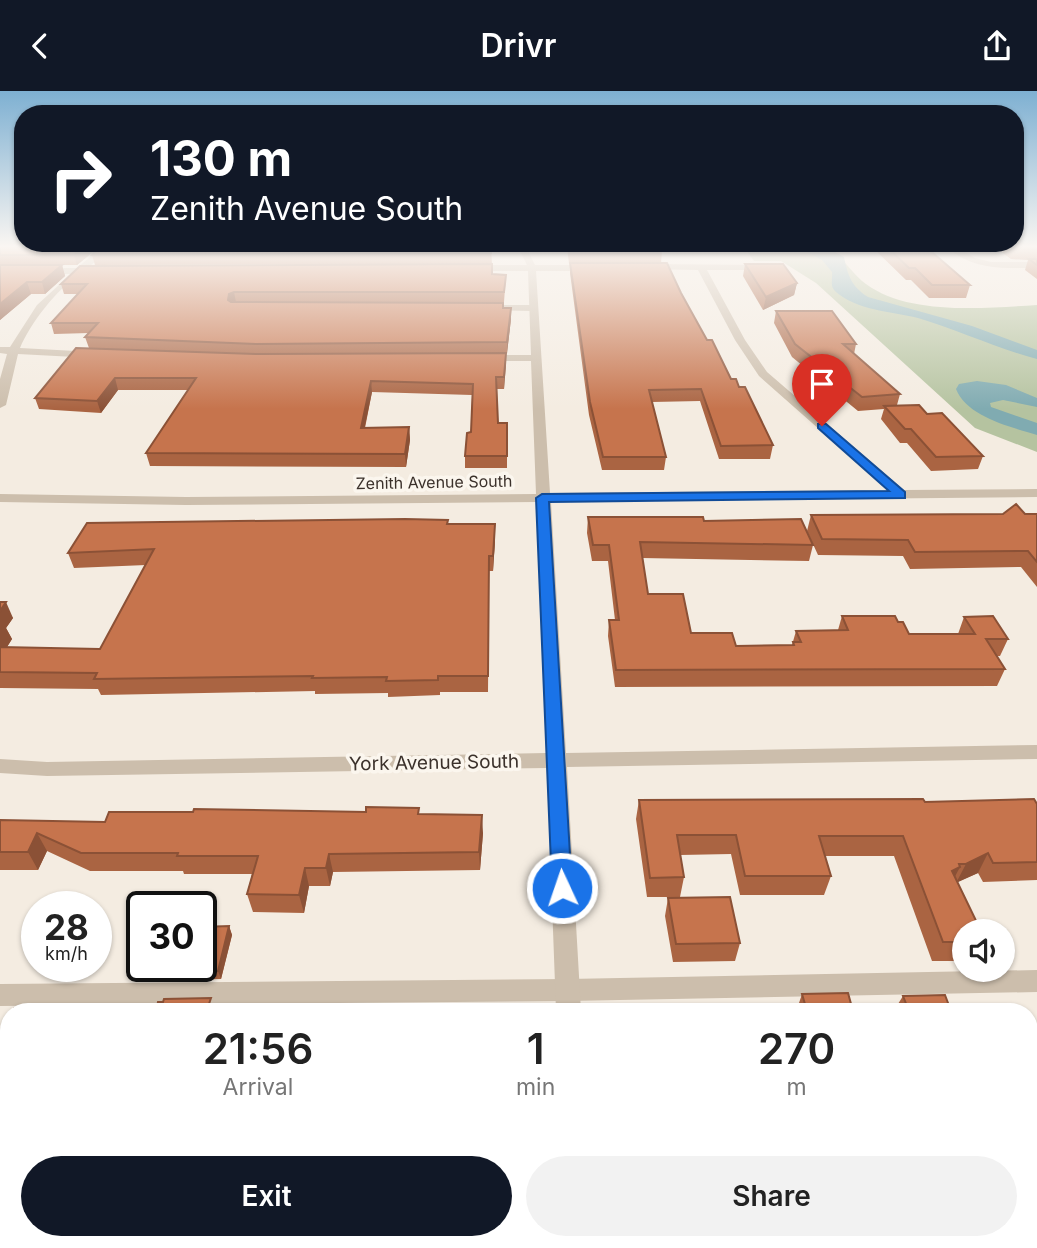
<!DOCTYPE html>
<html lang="en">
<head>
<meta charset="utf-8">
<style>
	:root { --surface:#fff; --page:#f2f2f2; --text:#222; --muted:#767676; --accent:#111827 }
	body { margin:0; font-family:Inter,sans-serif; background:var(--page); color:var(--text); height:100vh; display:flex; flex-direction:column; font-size:26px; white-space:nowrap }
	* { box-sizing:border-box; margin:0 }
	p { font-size:23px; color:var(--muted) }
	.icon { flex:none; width:38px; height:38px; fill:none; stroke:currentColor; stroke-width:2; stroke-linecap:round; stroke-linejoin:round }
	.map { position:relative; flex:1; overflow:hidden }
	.details { position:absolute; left:0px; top:912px; width:1038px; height:247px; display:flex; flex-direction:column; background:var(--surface); border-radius:28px 28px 0 0; box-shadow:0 2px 5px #0004 }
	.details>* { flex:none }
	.top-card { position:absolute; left:14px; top:14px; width:1010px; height:147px; border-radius:28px; box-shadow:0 2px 5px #0004; background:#111827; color:#fff; overflow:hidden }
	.tools { position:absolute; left:952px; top:828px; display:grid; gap:14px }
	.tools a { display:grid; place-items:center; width:63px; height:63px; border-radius:50%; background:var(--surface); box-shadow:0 2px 5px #0004; font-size:35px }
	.speed { position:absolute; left:21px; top:800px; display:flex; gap:14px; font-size:35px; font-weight:700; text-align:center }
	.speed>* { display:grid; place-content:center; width:91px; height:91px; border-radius:50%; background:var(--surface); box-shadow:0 2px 5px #0004; line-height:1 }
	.speed small { font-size:18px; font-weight:400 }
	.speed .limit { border:4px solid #111; border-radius:10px; background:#fff; color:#111 }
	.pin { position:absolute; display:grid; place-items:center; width:60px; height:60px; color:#fff; margin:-72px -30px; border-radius:50% 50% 50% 0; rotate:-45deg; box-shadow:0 0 7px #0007 }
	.pin .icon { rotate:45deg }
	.me { position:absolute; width:77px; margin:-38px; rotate:357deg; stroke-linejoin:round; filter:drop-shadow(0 0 5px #0008) }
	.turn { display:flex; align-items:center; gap:24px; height:147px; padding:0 21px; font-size:32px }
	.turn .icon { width:91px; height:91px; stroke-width:2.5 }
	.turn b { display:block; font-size:49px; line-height:60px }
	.eta { display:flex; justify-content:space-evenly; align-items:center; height:119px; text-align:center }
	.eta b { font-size:42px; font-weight:600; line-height:49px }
	.action { display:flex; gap:14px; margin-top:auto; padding:14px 21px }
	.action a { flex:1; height:80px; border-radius:42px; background:var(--accent); color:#fff; font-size:28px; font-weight:600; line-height:80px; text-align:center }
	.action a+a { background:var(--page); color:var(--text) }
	header { display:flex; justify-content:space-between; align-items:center; height:91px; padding:0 21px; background:var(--accent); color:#fff; font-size:32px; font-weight:600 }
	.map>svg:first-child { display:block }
</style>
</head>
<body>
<header><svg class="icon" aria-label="back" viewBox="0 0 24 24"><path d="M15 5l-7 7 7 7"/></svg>Drivr<svg class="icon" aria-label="share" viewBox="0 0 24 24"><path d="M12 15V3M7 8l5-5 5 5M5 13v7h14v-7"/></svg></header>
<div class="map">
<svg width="1037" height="1157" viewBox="0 0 1037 1157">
	<rect width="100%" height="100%" fill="#f4ece1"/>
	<path fill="#b5c3a0" d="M744 156H826C843 165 851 182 866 193 909 225 986 217 1037 214V361L975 337 816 192 781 170H754Z"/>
	<path fill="#80abb1" d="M798 156H826L844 166C848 185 851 195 868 206L972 235 1037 259V268C996 257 958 239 918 227 891 220 858 220 836 201 829 195 833 189 832 181L822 169Z
		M977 290 1006 294 1037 307V316L1003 309 990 312 991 316 1037 332V344C1011 336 967 326 956 298L959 293Z"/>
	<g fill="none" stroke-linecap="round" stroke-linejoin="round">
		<path fill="#ccbeac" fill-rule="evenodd" d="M480 214H532L537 217 532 220 477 219V215Z
			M1037 879V901L568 910 0 915V893L568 888Z"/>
		<path fill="#ccbeac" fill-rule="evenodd" d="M102 156H111L88 177 102 178V182C95 183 86 181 80 184 57 197 30 233 20 257L94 261 99 264 94 267 18 263 6 314 0 317V288L7 263 0 262V256H10L37 214 71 183H0V177H77Z
			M518 156H526L535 174H592L596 177 592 180H536L550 402 888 399 759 285 735 249 698 179 642 178 645 173 770 174 767 179H707L745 249 767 281 904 399 1037 398V406L551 411 566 662 1037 654V668L567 676 581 920H556L547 677 47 685 0 682V668L47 671 546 662 537 411 186 414 0 411V403L186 406 536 403 531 270H483L478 267 483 264H531L528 180H470L466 177 470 174H527Z
			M947 156H957L975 167 991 171H1037V177C1004 177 973 180 947 156Z
			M563 1150H593V1157H563Z"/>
	</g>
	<path fill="#aa6442" d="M0 156H99L77 174H62L65 185 45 203H31L0 229Z
		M491 156 492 173 95 174 92 164Z
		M567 156H660L662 160 661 172 681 202 707 249 731 288 739 296 773 354 770 368H719L700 310 652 311 666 366 664 379H602L589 324 570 182V172H569Z
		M872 156H926L970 194 966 207H929L911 189H906Z
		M995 156H1037V188L1025 179 1028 169 1011 168Z
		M745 173 797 192 794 204 763 219 743 185Z
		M506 184 504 211H236L511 217V228L507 262H506L504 298H497L498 332H507V377H465V365L471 341 472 304 372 301 365 337 409 336 410 349 406 376 150 375 146 362 188 299H118L101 322 39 318 35 307 89 257 85 246 89 242 54 243 51 232 78 203H64L61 193Z
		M776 220 856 253 854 263 900 303 897 314 927 323 983 365 978 378 931 380 907 352H900L881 328 884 318 858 320 792 266 774 232Z
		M1037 423V496L1021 476 910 478 903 465 818 464 807 440 811 424Z
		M588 426 704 430 813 454 809 470 642 467 648 503 691 542 736 555 792 554 796 540 838 539 842 525 898 531 909 543H958L964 526 1008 548 1000 565H997L1005 578 997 595 615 596 608 545 609 529H615L608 470H592L587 442Z
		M448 429V433H495V448L493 480H489L488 601H440V604L388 606V602L315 603V600L101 604 98 598 0 597V511L13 527 6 537 12 548 7 556 100 558 146 474 74 477 68 462Z
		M639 709 1037 713V789L983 791 978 782 957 791 964 840V870H932L894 765H825L831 785 824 804H740L731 763 680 764 684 786 680 806H647L636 728Z
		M420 723 483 742 480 779 333 781 330 795H309L304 822 253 821 247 803 252 783H184L183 780H90L47 760 38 779H0V729L105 731Z
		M668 807 740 852 735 870 673 871 665 825Z
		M229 835 232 844 221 888 177 889 173 880Z
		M802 903 853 920H801L799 912Z
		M903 905 951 920H901L898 913Z
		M9 928V967H2L0 964V948Z
		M1029 946 1037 962V1119L1029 1118Z
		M0 1029 9 1030 8 1125H0Z"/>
	<path fill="#8b5136" d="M83 156H99L77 174 74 164Z
		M62 174 65 185 45 203 42 191Z
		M27 191 31 203 0 229V213Z
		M797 192 794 204 763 219 766 206Z
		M234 201 236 211 231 213 228 209 229 203Z
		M511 217V228L507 262V251Z
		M506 262V273L504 298V286Z
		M115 287 118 299 101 322 97 310Z
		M371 290 372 301 362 349 361 337Z
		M409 336 410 349 406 376 405 363Z
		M495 433V448L493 480V465Z
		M6 511 13 527 6 537 12 548 0 567V520Z
		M482 724 483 742 480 779 479 761Z
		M37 742 47 760 38 779 28 761Z
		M988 762 978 782 956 792 966 773Z
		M329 763 333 781 330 795 326 777Z
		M960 776 950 795 952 780Z
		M305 777 309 795 304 822 299 804Z
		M229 835 232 844 221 888 218 880Z
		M9 1074V1124L8 1125 0 1117V1095Z"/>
	<path fill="#c6744d" stroke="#8b5136" stroke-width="2" d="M0 156H83L74 164H0Z
		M99 156H491V162L92 164Z
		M569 156H660L662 160H569Z
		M887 156H926L970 194H932L915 177H909Z
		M1013 156H1037V158L1015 157Z
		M1029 168H1037V174Z
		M570 172H667L681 202 707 249H712L731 288H736L739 296H745L773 354 721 355 701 298 649 299 666 366H603L590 311Z
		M492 173V183L506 184 504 201H234L229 203 228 209 231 211 503 212V217H511L507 251 257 253 85 246 98 232H51L87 193H61L80 175Z
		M745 173H783L797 192 766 206Z
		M0 174H62L42 191H27L0 213Z
		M776 220H832L856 253H843L900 303 862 306 795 253Z
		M76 257 257 263 506 262 504 286H496L498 332H507V365H465L467 342 471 341 473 293 371 290 361 337 409 336 405 363 146 362 196 287H115L97 310 35 307Z
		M919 314 927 323 942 322 983 365 936 366 911 338H905L884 315Z
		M1016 413 1025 423H1037V471L1028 460 915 461 908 449 822 448 811 424 1003 423Z
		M588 426H703L704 430 801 428 813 454 640 451 648 503H683L691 542H732L736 555 794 554 793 551H801L796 540 848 539 842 525H895L898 531H903L909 543H975L964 526 993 525 1008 548H986L1005 578 616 579 609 529H619L609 454H593Z
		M405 428 448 429 447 433H495L493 465H489L488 585H438V589L386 590 387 586 312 587 313 585 94 588 97 582 0 581V556L100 558 154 458 68 462 87 432Z
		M0 511H6L0 520Z
		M923 708 925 711 1034 708 1037 713V771L993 772 988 762 966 773H959L960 776 952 780 981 840H964V851H943L903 745H819L831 785H745L736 744H677L684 786 650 787 639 709Z
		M366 716 419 717 418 723 482 724 479 761 329 763 326 777H305L299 804 247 803 258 765H177L178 762H81L37 742 28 761H0V729L105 731 109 721H193L194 718 366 721Z
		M730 806 740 852 676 853 668 807Z
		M229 835 218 880H173L174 875H201V836Z
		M848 902 853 920H807L802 903Z
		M945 904 951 920H909L903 905Z
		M211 907 209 913H266L264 920H156L158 911H163L164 908Z
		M406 913V920H364V914Z
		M14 917H63L62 920H12Z
		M9 928V958H0V948Z
		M1029 946 1037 962V1104H1029Z
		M0 1029 9 1030V1074L0 1095Z"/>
	<linearGradient id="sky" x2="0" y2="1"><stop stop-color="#7eb0d2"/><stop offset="0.49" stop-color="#faf6f2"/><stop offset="1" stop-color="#faf6f2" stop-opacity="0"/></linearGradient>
	<rect width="1037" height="318" fill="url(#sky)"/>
	<path fill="#1a73e8" stroke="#114b97" stroke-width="2" d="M818 333H826L905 401V407L549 411 572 797 569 803 562 806 555 803 552 797 536 407 542 403 889 400 818 337Z"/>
	<g text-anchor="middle" stroke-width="7" stroke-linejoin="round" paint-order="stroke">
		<g font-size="16" fill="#3b312b" stroke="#fbf6ee">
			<text transform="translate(434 391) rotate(-1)" y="6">Zenith Avenue South</text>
		</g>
		<g font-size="19" fill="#3b312b" stroke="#fbf6ee">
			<text transform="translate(434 671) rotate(-1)" y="7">York Avenue South</text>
		</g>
	</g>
</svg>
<div class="tools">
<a><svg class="icon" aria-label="sound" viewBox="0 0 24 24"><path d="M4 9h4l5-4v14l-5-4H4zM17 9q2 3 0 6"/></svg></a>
</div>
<div class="speed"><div>28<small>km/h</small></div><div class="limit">30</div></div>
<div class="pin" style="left:822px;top:335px;background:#d93025"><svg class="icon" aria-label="arrive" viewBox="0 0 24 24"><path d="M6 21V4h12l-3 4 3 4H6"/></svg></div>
<svg class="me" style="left:562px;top:797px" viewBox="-20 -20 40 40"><circle r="17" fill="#1a73e8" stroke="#fff" stroke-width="3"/><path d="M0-11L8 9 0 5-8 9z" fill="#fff"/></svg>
<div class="top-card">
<div class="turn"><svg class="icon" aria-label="right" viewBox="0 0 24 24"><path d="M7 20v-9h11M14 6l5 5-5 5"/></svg><div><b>130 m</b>Zenith Avenue South</div></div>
</div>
<section class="details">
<div class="eta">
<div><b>21:56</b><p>Arrival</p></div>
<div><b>1</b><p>min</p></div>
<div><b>270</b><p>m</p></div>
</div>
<div class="action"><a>Exit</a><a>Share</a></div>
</section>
</div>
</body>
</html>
